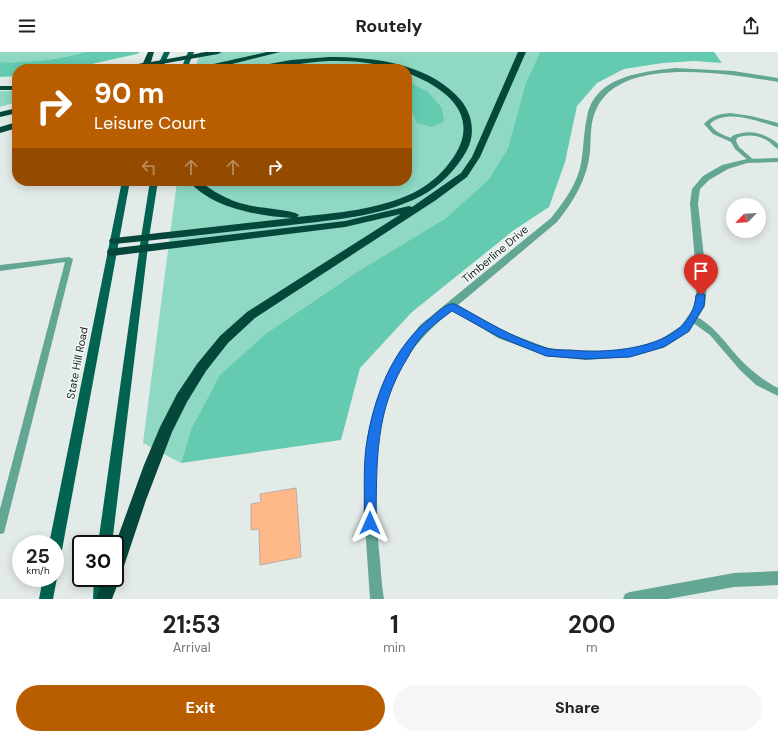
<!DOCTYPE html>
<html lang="en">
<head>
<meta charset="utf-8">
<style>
	:root { --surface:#fff; --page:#f6f6f6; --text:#222; --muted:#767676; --accent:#b95e00 }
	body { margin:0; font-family:"DM Sans",sans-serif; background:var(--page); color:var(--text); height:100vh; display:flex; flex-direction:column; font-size:15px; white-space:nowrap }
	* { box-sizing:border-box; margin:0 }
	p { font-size:13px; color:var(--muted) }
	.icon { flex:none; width:22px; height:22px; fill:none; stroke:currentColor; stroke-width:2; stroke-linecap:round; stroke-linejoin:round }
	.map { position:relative; height:547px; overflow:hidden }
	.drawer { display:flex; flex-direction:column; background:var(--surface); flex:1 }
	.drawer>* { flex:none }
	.top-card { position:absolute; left:12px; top:12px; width:400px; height:122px; border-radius:16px; box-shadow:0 2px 10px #0003; background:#b95e00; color:#fff; overflow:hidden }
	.needle { width:26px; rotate:246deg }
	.tools { position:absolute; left:726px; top:146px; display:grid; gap:8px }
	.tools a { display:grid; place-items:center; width:40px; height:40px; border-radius:50%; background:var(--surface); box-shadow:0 2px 10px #0003; font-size:20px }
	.speed { position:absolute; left:12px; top:483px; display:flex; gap:8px; font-size:20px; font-weight:700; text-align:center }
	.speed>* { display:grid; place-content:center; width:52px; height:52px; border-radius:50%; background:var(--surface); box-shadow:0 2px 10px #0003; line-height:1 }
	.speed small { font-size:10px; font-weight:400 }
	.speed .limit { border:2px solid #111; border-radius:6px; background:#fff; color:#111 }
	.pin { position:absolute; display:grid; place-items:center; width:34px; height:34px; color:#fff; margin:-41px -17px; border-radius:50% 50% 50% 0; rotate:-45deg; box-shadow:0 0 4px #0007 }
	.pin .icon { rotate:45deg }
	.me { position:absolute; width:44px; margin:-22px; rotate:0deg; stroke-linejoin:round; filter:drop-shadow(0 0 3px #0008) }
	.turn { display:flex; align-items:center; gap:14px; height:84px; padding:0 16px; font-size:18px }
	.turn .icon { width:52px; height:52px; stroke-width:2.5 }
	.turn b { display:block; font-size:28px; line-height:34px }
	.lanes { display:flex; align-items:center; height:38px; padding:0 16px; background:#0003; justify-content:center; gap:20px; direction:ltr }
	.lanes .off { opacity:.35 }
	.eta { display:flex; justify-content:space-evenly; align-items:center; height:68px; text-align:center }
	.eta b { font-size:24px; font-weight:700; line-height:28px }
	.action { display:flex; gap:8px; margin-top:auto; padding:8px 16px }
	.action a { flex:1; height:46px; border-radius:24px; background:var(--accent); color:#fff; font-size:16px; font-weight:700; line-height:46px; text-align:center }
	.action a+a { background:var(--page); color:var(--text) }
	header { display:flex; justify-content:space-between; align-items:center; height:52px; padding:0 16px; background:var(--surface); font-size:18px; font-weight:700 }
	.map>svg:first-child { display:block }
</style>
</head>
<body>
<header><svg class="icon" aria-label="menu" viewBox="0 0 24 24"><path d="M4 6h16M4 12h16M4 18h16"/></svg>Routely<svg class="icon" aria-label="share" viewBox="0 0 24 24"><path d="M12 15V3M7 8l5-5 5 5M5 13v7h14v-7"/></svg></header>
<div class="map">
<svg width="778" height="547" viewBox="0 0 778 547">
	<rect width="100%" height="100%" fill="#e3ebe9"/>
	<path fill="#8ed8c4" d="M0 0H85C53 8 33 11 0 10Z
		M200 0H540L525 33 508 96 489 127 446 166 365 215 191 378 181 411 143 391 177 129H407V17H195Z
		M17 39V50L0 55V39Z"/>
	<path fill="#64cbb1" d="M85 0H140L137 2 69 17H17V24L0 25V10C30 11 57 8 85 0Z
		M540 0H714L722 11 694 9 663 11 624 17 597 31 577 54 565 110 549 155 514 178 412 260 360 316 341 388 181 411 191 378 220 323 267 281 365 215 446 166 489 127 508 96 525 33Z
		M407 29 428 40 442 56 444 70 431 75 417 71 412 60 407 55Z"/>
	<path fill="#ffb888" stroke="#b4aea9" d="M296 436 301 505 260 513 259 477 251 478V452L261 450 260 442Z"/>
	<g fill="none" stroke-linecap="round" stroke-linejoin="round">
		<path fill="#63a694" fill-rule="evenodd" d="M730 61 751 64 778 71V75C759 70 726 56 710 72 715 80 723 83 731 86L732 84C748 77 762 80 776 90L778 92V97C774 95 771 91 768 89 758 83 747 82 737 86L736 89 739 95 755 109 754 110H750L735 97 731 90 713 82 704 72C711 64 719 62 730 61Z
			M69 205 73 207 5 477 4 481 0 482V457L65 210 0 219V213Z
			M692 263C715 271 730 299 747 314 757 323 766 330 778 336V344L756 333 740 318 710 283 689 268 688 266Z"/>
		<path fill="#63a694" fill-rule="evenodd" d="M675 16 733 19 778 26V30C731 22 619 2 596 58 590 70 591 86 590 100 587 127 574 149 557 170L458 253 506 280 548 296 586 300 630 297 658 289 681 274 695 254 697 232 690 151 692 137 703 124 722 113 747 107 778 106V110L747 111 728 117 709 128 700 137 698 151 707 232 705 254 689 280 665 295 630 305 586 308 547 304 498 286 452 258C430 277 410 296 397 323 371 377 374 441 379 499 381 515 381 531 384 547H370L364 459 365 404 369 376 376 350 386 324 398 302 420 273 551 166C563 151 575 135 580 116 584 100 583 82 587 65 595 24 641 20 675 16Z
			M778 519V533L734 535 668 547H623L625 542 630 540 734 521Z"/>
		<path fill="#026352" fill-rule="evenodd" d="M164 0H170L162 17H156Z
			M188 0H194L187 17H181Z
			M122 129H130L62 498 60 503 55 505V492H49Z
			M150 129H158L149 186 112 492H98L141 186Z
			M55 521 57 526 53 547H39L43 526H55Z
			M94 526H108L107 547H93Z"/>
		<path fill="#05483b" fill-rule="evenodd" d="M148 0H154L151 10 206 0H222L218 2 150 14V17H142L143 16 119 17 123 15 143 11Z
			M267 0H280L212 17H199L200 15Z
			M518 0H526L480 105 467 125 436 148 255 266 228 291 206 319 187 350 172 380 146 448 123 517 119 523 120 526 112 547H96L104 526H115V493L144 413 160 375 177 342 197 312 220 284 247 260 401 162 345 175 112 204 108 203 107 200 108 197 345 169 409 154 412 155 461 121 472 105Z
			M329 5C372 5 424 11 456 43 471 57 477 79 467 98 457 117 440 134 421 144 379 166 328 168 282 174 226 180 170 187 114 192L110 191 109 189 110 187 114 186 292 166C259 164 211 156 189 129 204 129 207 136 219 142 228 147 238 151 248 153 258 156 295 158 299 163L297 165C336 161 377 158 413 141 427 134 441 123 450 110 484 66 448 36 407 21V17C393 17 381 13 367 11 355 9 342 9 330 9 303 10 276 17 249 17L253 15 291 8Z
			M0 34H17V38H0Z
			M17 56V61L0 65V60Z
			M17 70V76L0 81V75Z"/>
	</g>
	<path fill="#1a73e8" stroke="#114b97" d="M701 240 705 243 704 254 689 279 664 295 630 305 586 307 546 304 499 285 452 259C444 265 435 271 428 278 420 285 413 296 408 305 374 359 377 410 376 471L374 475 370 477 366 475 364 471C365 446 363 420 366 395 373 347 392 295 432 265 438 260 447 250 455 252 484 268 513 286 546 296 553 298 562 298 570 298 611 302 692 297 696 243Z"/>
	<g text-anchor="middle" stroke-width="3" stroke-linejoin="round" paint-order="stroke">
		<g font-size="11" fill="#202322" stroke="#f0f9f6">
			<text transform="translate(495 202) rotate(-40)" y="4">Timberline Drive</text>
			<text transform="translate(77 311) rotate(-79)" y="4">State Hill Road</text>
		</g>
	</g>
</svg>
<div class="tools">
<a><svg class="needle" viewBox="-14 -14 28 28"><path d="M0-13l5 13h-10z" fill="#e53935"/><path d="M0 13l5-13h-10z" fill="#767676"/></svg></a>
</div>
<div class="speed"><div>25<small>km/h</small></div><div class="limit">30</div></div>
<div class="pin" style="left:701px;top:243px;background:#d93025"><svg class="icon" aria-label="arrive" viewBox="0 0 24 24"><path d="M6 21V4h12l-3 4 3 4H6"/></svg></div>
<svg class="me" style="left:370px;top:471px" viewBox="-20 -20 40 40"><path d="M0-17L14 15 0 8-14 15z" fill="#1a73e8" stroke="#fff" stroke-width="4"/></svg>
<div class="top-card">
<div class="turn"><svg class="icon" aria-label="right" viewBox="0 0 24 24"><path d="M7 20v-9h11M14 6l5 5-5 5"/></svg><div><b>90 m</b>Leisure Court</div></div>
<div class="lanes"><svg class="icon off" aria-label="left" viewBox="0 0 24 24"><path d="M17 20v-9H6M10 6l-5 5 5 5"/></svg><svg class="icon off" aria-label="ahead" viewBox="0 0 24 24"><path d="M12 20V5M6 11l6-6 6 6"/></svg><svg class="icon off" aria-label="ahead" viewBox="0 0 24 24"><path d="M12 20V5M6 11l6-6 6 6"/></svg><svg class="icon" aria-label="right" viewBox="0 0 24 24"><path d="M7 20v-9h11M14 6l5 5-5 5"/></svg></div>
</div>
</div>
<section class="drawer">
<div class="eta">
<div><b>21:53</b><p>Arrival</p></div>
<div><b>1</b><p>min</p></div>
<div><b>200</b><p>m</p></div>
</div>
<div class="action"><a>Exit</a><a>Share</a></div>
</section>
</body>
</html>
